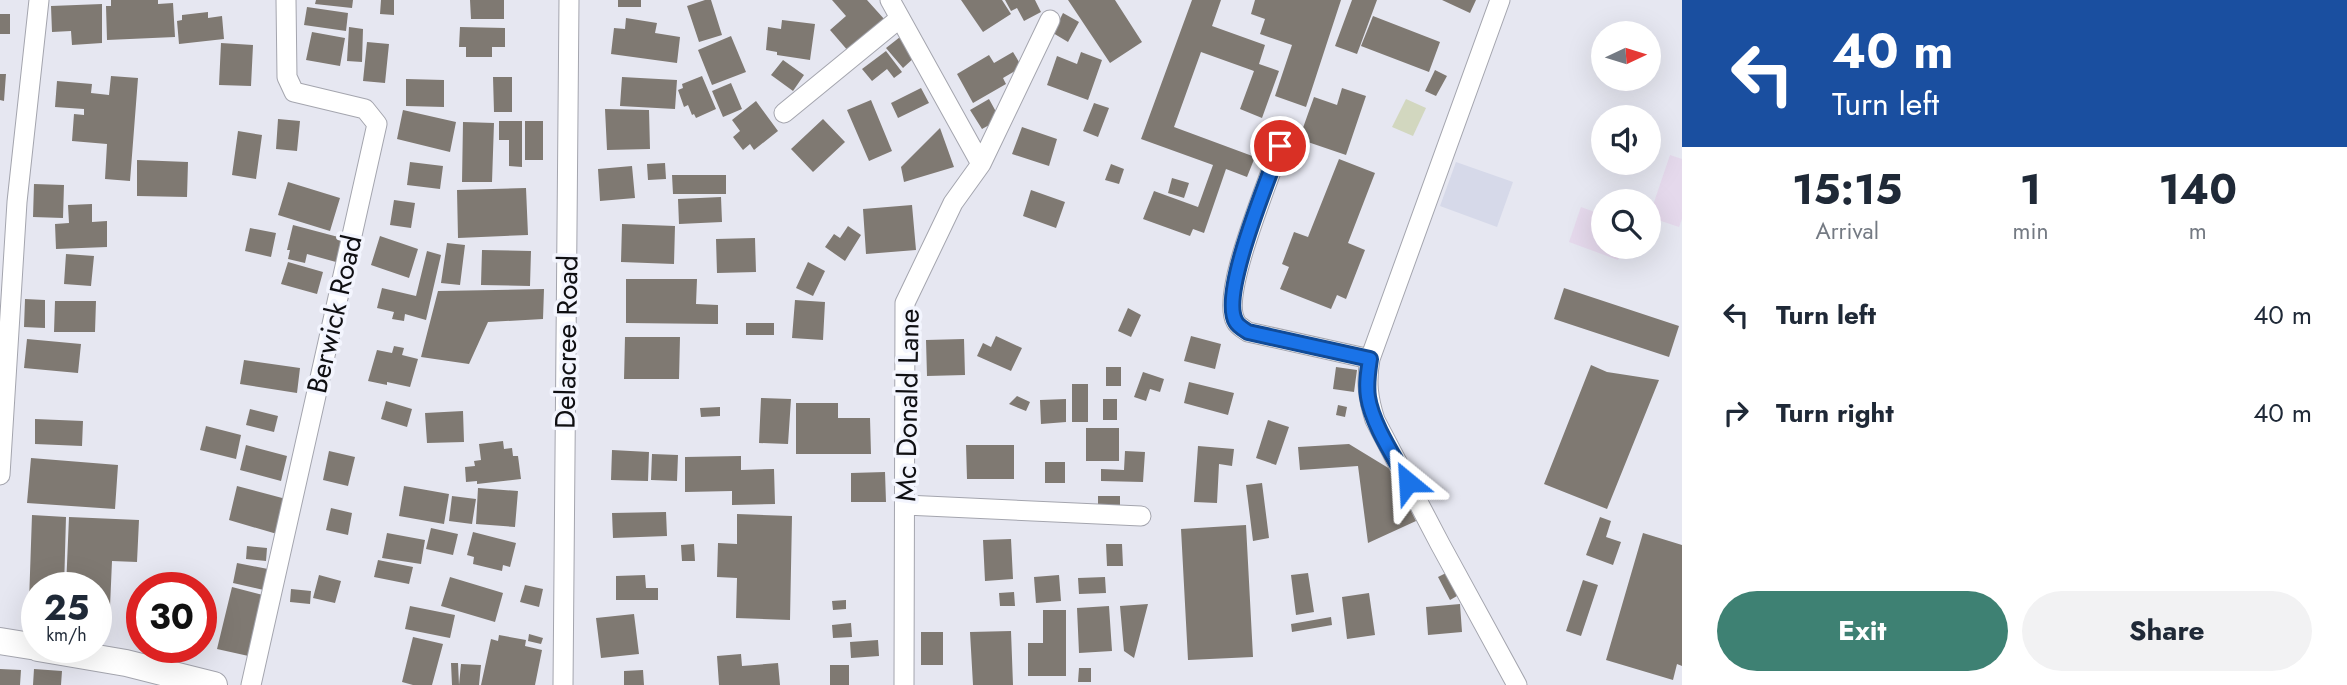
<!DOCTYPE html>
<html lang="en">
<head>
<meta charset="utf-8">
<style>
	:root { --surface:#fff; --page:#f2f2f3; --text:#1f2937; --muted:#747a83; --accent:#3e8173 }
	body { margin:0; font-family:Jost,sans-serif; background:var(--page); color:var(--text); height:100vh; display:flex; flex-direction:column; font-size:26px; white-space:nowrap }
	* { box-sizing:border-box; margin:0 }
	p { font-size:23px; color:var(--muted) }
	.icon { flex:none; width:38px; height:38px; fill:none; stroke:currentColor; stroke-width:2; stroke-linecap:round; stroke-linejoin:round }
	.map { position:relative; flex:1; overflow:hidden }
	.side { display:flex; flex-direction:column; background:var(--surface); width:665px }
	.side>* { flex:none }
	.hud { background:#1a4fa0; color:#fff; overflow:hidden }
	.needle { width:46px; rotate:86deg }
	.buttons { position:absolute; left:1591px; top:21px; display:grid; gap:14px }
	.buttons a { display:grid; place-items:center; width:70px; height:70px; border-radius:50%; background:var(--surface); box-shadow:0 7px 28px #0002; font-size:35px }
	.speed { position:absolute; left:21px; top:572px; display:flex; gap:14px; font-size:35px; font-weight:700; text-align:center }
	.speed>* { display:grid; place-content:center; width:91px; height:91px; border-radius:50%; background:var(--surface); box-shadow:0 7px 28px #0002; line-height:1 }
	.speed small { font-size:18px; font-weight:400 }
	.speed .limit { border:10px solid #d22; background:#fff; color:#111 }
	.pin { position:absolute; display:grid; place-items:center; width:60px; height:60px; color:#fff; margin:-30px; border:4px solid #fff; border-radius:50%; box-shadow:0 2px 7px #0007 }
	.me { position:absolute; width:77px; margin:-38px; rotate:333deg; stroke-linejoin:round; filter:drop-shadow(0 0 5px #0008) }
	.turn { display:flex; align-items:center; gap:24px; height:147px; padding:0 35px; font-size:32px }
	.turn .icon { width:91px; height:91px; stroke-width:2.5 }
	.turn b { display:block; font-size:49px; line-height:60px }
	.eta { display:flex; justify-content:space-evenly; align-items:center; height:119px; text-align:center }
	.eta b { font-size:42px; font-weight:700; line-height:49px }
	.cta { display:flex; gap:14px; margin-top:auto; padding:14px 35px }
	.cta a { flex:1; height:80px; border-radius:42px; background:var(--accent); color:#fff; font-size:28px; font-weight:700; line-height:80px; text-align:center }
	.cta a+a { background:var(--page); color:var(--text) }
	ul { padding:0; list-style:none }
	li { display:flex; align-items:center; gap:21px; height:98px; padding:0 35px }
	li div { flex:1 }
	li b { display:block; font-size:26px }
	li em { font-style:normal }
	main { display:flex; flex:1; min-height:0 }
	.map>svg:first-child { display:block }
</style>
</head>
<body>
<main>
<div class="map">
<svg width="1682" height="685" viewBox="0 0 1682 685">
	<rect width="100%" height="100%" fill="#e6e7f1"/>
	<path fill="#d6d9e9" d="M1456 162 1513 182 1497 227 1440 206Z"/>
	<path fill="#e5d9ec" d="M1670 155 1682 159V219L1679 227 1649 217Z
		M1581 207 1603 215V247H1623L1618 260 1569 242Z"/>
	<path fill="#d2d7bf" d="M1406 99 1426 108 1413 136 1392 127Z"/>
	<path fill="#7f7972" d="M111 0H158V4L173 3 175 37 107 40 106 6H111Z
		M316 0H353L352 8 315 4Z
		M381 0H394V15L380 14Z
		M470 0H504V19H471Z
		M618 0H641V7H618Z
		M705 0H711L722 35 699 42 687 6Z
		M832 0H867L885 20 849 52 830 30 846 16Z
		M961 0H1002L1011 14 983 32Z
		M1005 0H1035L1041 12 1024 21 1017 8 1011 11Z
		M1068 0H1115L1142 42 1110 63Z
		M1192 0H1221L1212 26 1265 45 1259 64 1279 71 1262 118 1240 109 1254 71 1201 52 1174 127 1255 157 1247 177 1226 169 1204 233 1193 229 1190 236 1143 219 1154 191 1198 207 1213 165 1141 139Z
		M1255 0H1341L1306 107 1275 96 1292 45 1260 34 1265 19 1251 14Z
		M1352 0H1377L1357 54 1335 46Z
		M1442 0H1476L1470 13Z
		M102 4V43L72 45 71 31 52 32 51 6Z
		M307 7 348 13 346 31 304 25Z
		M208 12V18L222 16 224 39 179 44 177 21 182 20V15Z
		M1063 13 1079 22 1068 42 1053 33Z
		M0 14H10V34H0Z
		M1373 16 1440 42 1429 72 1361 46Z
		M626 18 657 23 655 33 680 37 677 63 611 54 614 28 625 29Z
		M782 20 815 24 810 60 777 55V52L766 50 768 27 781 29Z
		M349 27 363 29 362 62 347 61Z
		M460 27 505 28V47H492V57H466V47H459Z
		M312 32 345 38 340 66 306 60Z
		M731 36 746 72 712 85 698 50Z
		M900 37 916 56 903 68 886 48Z
		M367 42 389 44 385 83 363 81Z
		M221 43 253 45 251 86 219 85Z
		M886 51 902 72 894 78 887 69 872 81 862 69Z
		M1013 52 1022 67 1003 78 1006 84 973 103 957 74 989 55 994 63Z
		M1081 52 1102 60 1088 100 1047 85 1057 56 1077 64Z
		M783 60 804 75 793 91 771 75Z
		M1435 70 1447 76 1436 96 1425 91Z
		M0 74H6L4 101 0 100Z
		M111 76 138 78 130 181 105 179 107 144 72 141 74 114 84 115V109L55 107 57 81 92 84 91 93 109 95Z
		M702 76 716 109 696 118 694 114 692 115 688 105 684 107 678 90 683 88 682 84Z
		M493 77H512V112H494Z
		M622 77 677 80 675 109 620 106Z
		M406 79 444 80V107L406 106Z
		M731 83 742 109 723 117 712 91Z
		M921 88 929 103 898 118 891 103Z
		M1342 88 1366 96 1346 155 1299 139 1314 97 1337 105Z
		M989 99 1000 119 982 129 970 110Z
		M871 100 892 151 869 161 847 110Z
		M756 101 778 131 754 150 750 144 743 150 733 137 740 131 732 120Z
		M1094 103 1109 108 1098 137 1083 131Z
		M605 109 649 110 650 149 607 150Z
		M403 110 456 122 450 152 397 139Z
		M278 119 300 121 297 151 276 149Z
		M823 119 845 142 813 172 791 149Z
		M499 121H522V167L509 166V140H499Z
		M525 121H543V160H525Z
		M463 122 494 123 492 182H462Z
		M1022 127 1057 139 1049 166 1012 154Z
		M940 128 954 167 904 182 901 167Z
		M238 131 262 135 256 179 232 175Z
		M1339 159 1375 173 1348 243 1365 250 1346 299 1337 295 1331 309 1280 289 1289 267 1282 264 1294 232 1308 237Z
		M137 160 188 162 187 197 137 196Z
		M410 162 443 166 440 189 407 185Z
		M665 163 666 179 648 180 647 164Z
		M1111 164 1124 169 1119 184 1105 180Z
		M632 166 635 198 600 201 598 169Z
		M672 175H726V194H673Z
		M1172 178 1189 183 1184 198 1168 193Z
		M288 182 340 198 330 231 278 215Z
		M34 184 64 185 63 218 33 217Z
		M526 188 528 235 458 238 457 190Z
		M1031 190 1065 202 1056 228 1023 216Z
		M721 197 722 222 679 224 678 199Z
		M394 200 415 203 411 228 390 225Z
		M92 204V222L107 221V247L56 249 55 224 69 223 68 205Z
		M912 205 916 250 866 254 863 209Z
		M622 224 675 226 674 264 621 262Z
		M293 225 342 238 336 262 307 254 305 263 288 259 290 250H287Z
		M848 226 861 235 845 261 825 247 834 234 840 238Z
		M250 228 276 233 271 257 245 251Z
		M380 236 418 249 409 278 371 265Z
		M755 238 756 272 717 273 716 239Z
		M447 243 465 245 460 285 441 283Z
		M482 250 531 251 530 286 481 285Z
		M427 251 441 255 426 320 405 314 404 321 392 319 394 312 377 308 382 288 416 296Z
		M66 254 94 256 91 286 64 284Z
		M288 262 323 272 317 294 281 284Z
		M808 262 825 271 813 296 796 288Z
		M626 279H697L696 304 718 305V324L626 323Z
		M1564 288 1679 326 1669 357 1554 319Z
		M544 289 543 319 488 322 469 364 421 357 438 291Z
		M25 299 45 300V328L24 327Z
		M795 300 825 302 823 340 792 338Z
		M55 301H96L95 332H54Z
		M1128 308 1141 315 1131 337 1118 331Z
		M746 323H774V335H746Z
		M996 336 1022 348 1011 371 977 356 983 343 991 347Z
		M1191 336 1221 344 1215 369 1184 361Z
		M625 337H680L679 379H624Z
		M27 339 81 344 78 373 24 368Z
		M964 339 965 375 927 376 926 340Z
		M394 346 404 348 402 355 418 359 410 387 387 382V385L368 381 377 350 392 353Z
		M244 360 300 368 297 393 240 384Z
		M1591 365 1607 372 1659 380 1607 509 1544 484Z
		M1106 367H1121V386H1106Z
		M1336 367 1357 370 1354 392 1333 389Z
		M1143 372 1164 379 1160 392 1150 389 1146 401 1134 397Z
		M1189 382 1234 393 1228 415 1184 403Z
		M1072 384H1088V422H1072Z
		M1017 396 1030 402 1026 411 1009 404Z
		M761 398 791 399 788 444 759 443Z
		M1066 399V422L1041 424 1040 400Z
		M1103 399H1117V420H1103Z
		M386 401 412 409 407 427 381 419Z
		M796 403H838V418H870L871 454H796Z
		M1338 405 1347 407 1345 417 1336 415Z
		M720 407V416L701 417 700 408Z
		M250 409 278 416 274 432 246 425Z
		M463 411 464 442 427 443 425 413Z
		M35 419 83 421 82 446 35 444Z
		M1268 420 1289 427 1276 465 1256 458Z
		M206 426 241 435 236 459 200 450Z
		M1086 428H1119V461H1086Z
		M503 441 504 449 512 448 513 456H518L521 479 477 484V481L466 482 465 467 475 466 474 461 481 460 479 444Z
		M1349 444 1390 469 1416 521 1368 543 1358 466 1300 470 1298 447Z
		M246 445 287 456 281 481 240 470Z
		M966 445H1014V479H967Z
		M1198 446 1234 449 1232 466 1219 464 1217 503 1194 502Z
		M612 450 649 452 648 481 611 480Z
		M329 451 355 457 348 486 323 480Z
		M1125 451 1145 452 1143 482 1101 481V469L1124 470Z
		M652 454 678 455 677 481 651 480Z
		M741 456V470L774 469 775 504 732 505V491L685 492V457Z
		M31 458 118 465 115 509 27 503Z
		M1045 462H1065V483H1045Z
		M885 472 886 502H851V473Z
		M1262 483 1269 538 1253 541 1246 485Z
		M237 486 286 499 277 534 229 520Z
		M404 486 449 494 444 524 399 516Z
		M478 488 518 491 515 527 476 524Z
		M452 496 476 499 472 524 449 521Z
		M1098 496H1120V506H1098Z
		M331 508 352 513 348 535 326 530Z
		M666 512 667 536 613 538 612 513Z
		M737 514 792 516 790 620 736 618 737 578 717 577 718 543 737 544Z
		M32 515 66 517 64 588H37V603L29 602Z
		M69 517 139 520 137 562 112 561 110 607 96 606V588H66Z
		M1600 517 1611 521 1606 537 1621 542 1613 565 1586 555Z
		M1246 525 1253 657 1188 660 1181 529Z
		M431 528 458 534 453 555 426 549Z
		M473 532 516 543 510 567 503 565 502 571 473 564 474 557 467 555Z
		M387 533 425 540 421 564 382 558Z
		M1643 533 1682 545V666L1677 664 1673 680 1606 660Z
		M1011 539 1013 579 985 581 983 540Z
		M694 544 695 561H682L681 545Z
		M1106 544H1122L1123 566H1107Z
		M247 546 267 548 266 561 246 559Z
		M378 560 413 567 409 584 374 577Z
		M237 563 273 570 268 591 233 583Z
		M1308 573 1314 612 1296 615 1291 575Z
		M1446 573 1457 596 1450 600 1438 577Z
		M319 575 341 581 335 603 313 598Z
		M645 575 646 588H658V600H616V576Z
		M1059 575 1061 601 1036 603 1034 577Z
		M450 577 503 593 495 622 441 606Z
		M1105 577 1106 593 1079 594 1078 578Z
		M1583 580 1598 585 1581 636 1566 631Z
		M525 585 543 589 539 607 520 602Z
		M232 587 267 596 253 657 217 649Z
		M291 589 311 591 310 604 290 602Z
		M1014 592 1015 606H1000L999 593Z
		M1369 593 1375 635 1347 639 1342 597Z
		M846 600V609L833 610 832 601Z
		M1148 604 1134 658 1124 651 1120 606Z
		M1460 604 1462 632 1428 635 1426 607Z
		M410 606 455 615 450 638 405 629Z
		M1109 606 1112 651 1079 653 1077 608Z
		M1043 610H1066V676H1028V643H1043Z
		M634 614 639 654 601 658 596 618Z
		M1331 617 1332 625 1292 632 1291 624Z
		M851 623 852 637 833 638 832 625Z
		M1011 631 1013 685H973L970 632Z
		M921 632H943V665H921Z
		M529 634 543 638 541 644 528 641Z
		M499 635 526 640 525 646 542 650 535 685H481L491 639 498 641Z
		M413 637 443 644 432 685H413L402 682Z
		M878 640 879 656 851 658 850 642Z
		M741 654 742 666 778 663 780 685H719L717 656Z
		M451 663H458L459 685H452Z
		M461 664 481 665 479 685H459Z
		M830 665H849V685H830Z
		M1079 668H1091V682H1078Z
		M0 669 21 670 20 685H0Z
		M34 669 62 671 61 685H33Z
		M643 670 644 685H624V671Z"/>
	<g fill="none" stroke-linecap="round" stroke-linejoin="round">
		<g stroke="#a4a5ae" stroke-width="21">
			<path id="street" d="M890 0 981 164 953 203 905 303 904 685
				M1500 0 1370 359C1366 382 1368 398 1375 420L1440 544 1517 685
				M784 113 900 18
				M1280 146C1270 179 1219 295 1236 322 1238 326 1245 330 1248 332L1370 359
				M981 164 1050 20
				M0 475 17 202 39 0
				M905 505 1141 516
				M251 685 377 124 365 109 294 92 287 77 286 0
				M563 685 569 0"/>
		</g>
		<g stroke="#a4a5ae" stroke-width="28">
			<path id="secondary" d="M0 641 37 647
				M38 648 126 663 214 685"/>
		</g>
		<use href="#street" stroke="#fff" stroke-width="19"/>
		<use href="#secondary" stroke="#fff" stroke-width="26"/>
	</g>
	<g fill="none" stroke-linecap="round" stroke-linejoin="round">
		<g stroke="#114b97" stroke-width="18">
			<path id="route" d="M1280 146C1269 178 1219 295 1236 322 1238 326 1245 330 1248 332L1370 359C1368 372 1366 384 1368 397 1372 424 1395 458 1408 482"/>
		</g>
		<use href="#route" stroke="#1a73e8" stroke-width="12"/>
	</g>
	<g text-anchor="middle" stroke-width="7" stroke-linejoin="round" paint-order="stroke">
		<g font-size="28" fill="#0f0f12" stroke="#f3f5fe">
			<text transform="translate(334 314) rotate(-77)" y="10">Berwick Road</text>
			<text transform="translate(566 342) rotate(-89)" y="10">Delacree Road</text>
			<text transform="translate(907 405) rotate(-89)" y="10">Mc Donald Lane</text>
		</g>
	</g>
</svg>
<div class="buttons">
<a><svg class="needle" viewBox="-14 -14 28 28"><path d="M0-13l5 13h-10z" fill="#e53935"/><path d="M0 13l5-13h-10z" fill="#747a83"/></svg></a>
<a><svg class="icon" aria-label="sound" viewBox="0 0 24 24"><path d="M4 9h4l5-4v14l-5-4H4zM17 9q2 3 0 6"/></svg></a>
<a><svg class="icon" aria-label="search" viewBox="0 0 24 24"><circle cx="10" cy="10" r="6"/><path d="M15 15l6 6"/></svg></a>
</div>
<div class="speed"><div>25<small>km/h</small></div><div class="limit">30</div></div>
<div class="pin" style="left:1280px;top:146px;background:#d93025"><svg class="icon" aria-label="arrive" viewBox="0 0 24 24"><path d="M6 21V4h12l-3 4 3 4H6"/></svg></div>
<svg class="me" style="left:1408px;top:482px" viewBox="-20 -20 40 40"><path d="M0-17L14 15 0 8-14 15z" fill="#1a73e8" stroke="#fff" stroke-width="4"/></svg>
</div>
<section class="side">
<div class="hud">
<div class="turn"><svg class="icon" aria-label="left" viewBox="0 0 24 24"><path d="M17 20v-9H6M10 6l-5 5 5 5"/></svg><div><b>40 m</b>Turn left</div></div>
</div>
<div class="eta">
<div><b>15:15</b><p>Arrival</p></div>
<div><b>1</b><p>min</p></div>
<div><b>140</b><p>m</p></div>
</div>
<ul>
<li><svg class="icon" aria-label="left" viewBox="0 0 24 24"><path d="M17 20v-9H6M10 6l-5 5 5 5"/></svg><div><b>Turn left</b></div><em>40 m</em></li>
<li><svg class="icon" aria-label="right" viewBox="0 0 24 24"><path d="M7 20v-9h11M14 6l5 5-5 5"/></svg><div><b>Turn right</b></div><em>40 m</em></li>
</ul>
<div class="cta"><a>Exit</a><a>Share</a></div>
</section>
</main>
</body>
</html>
